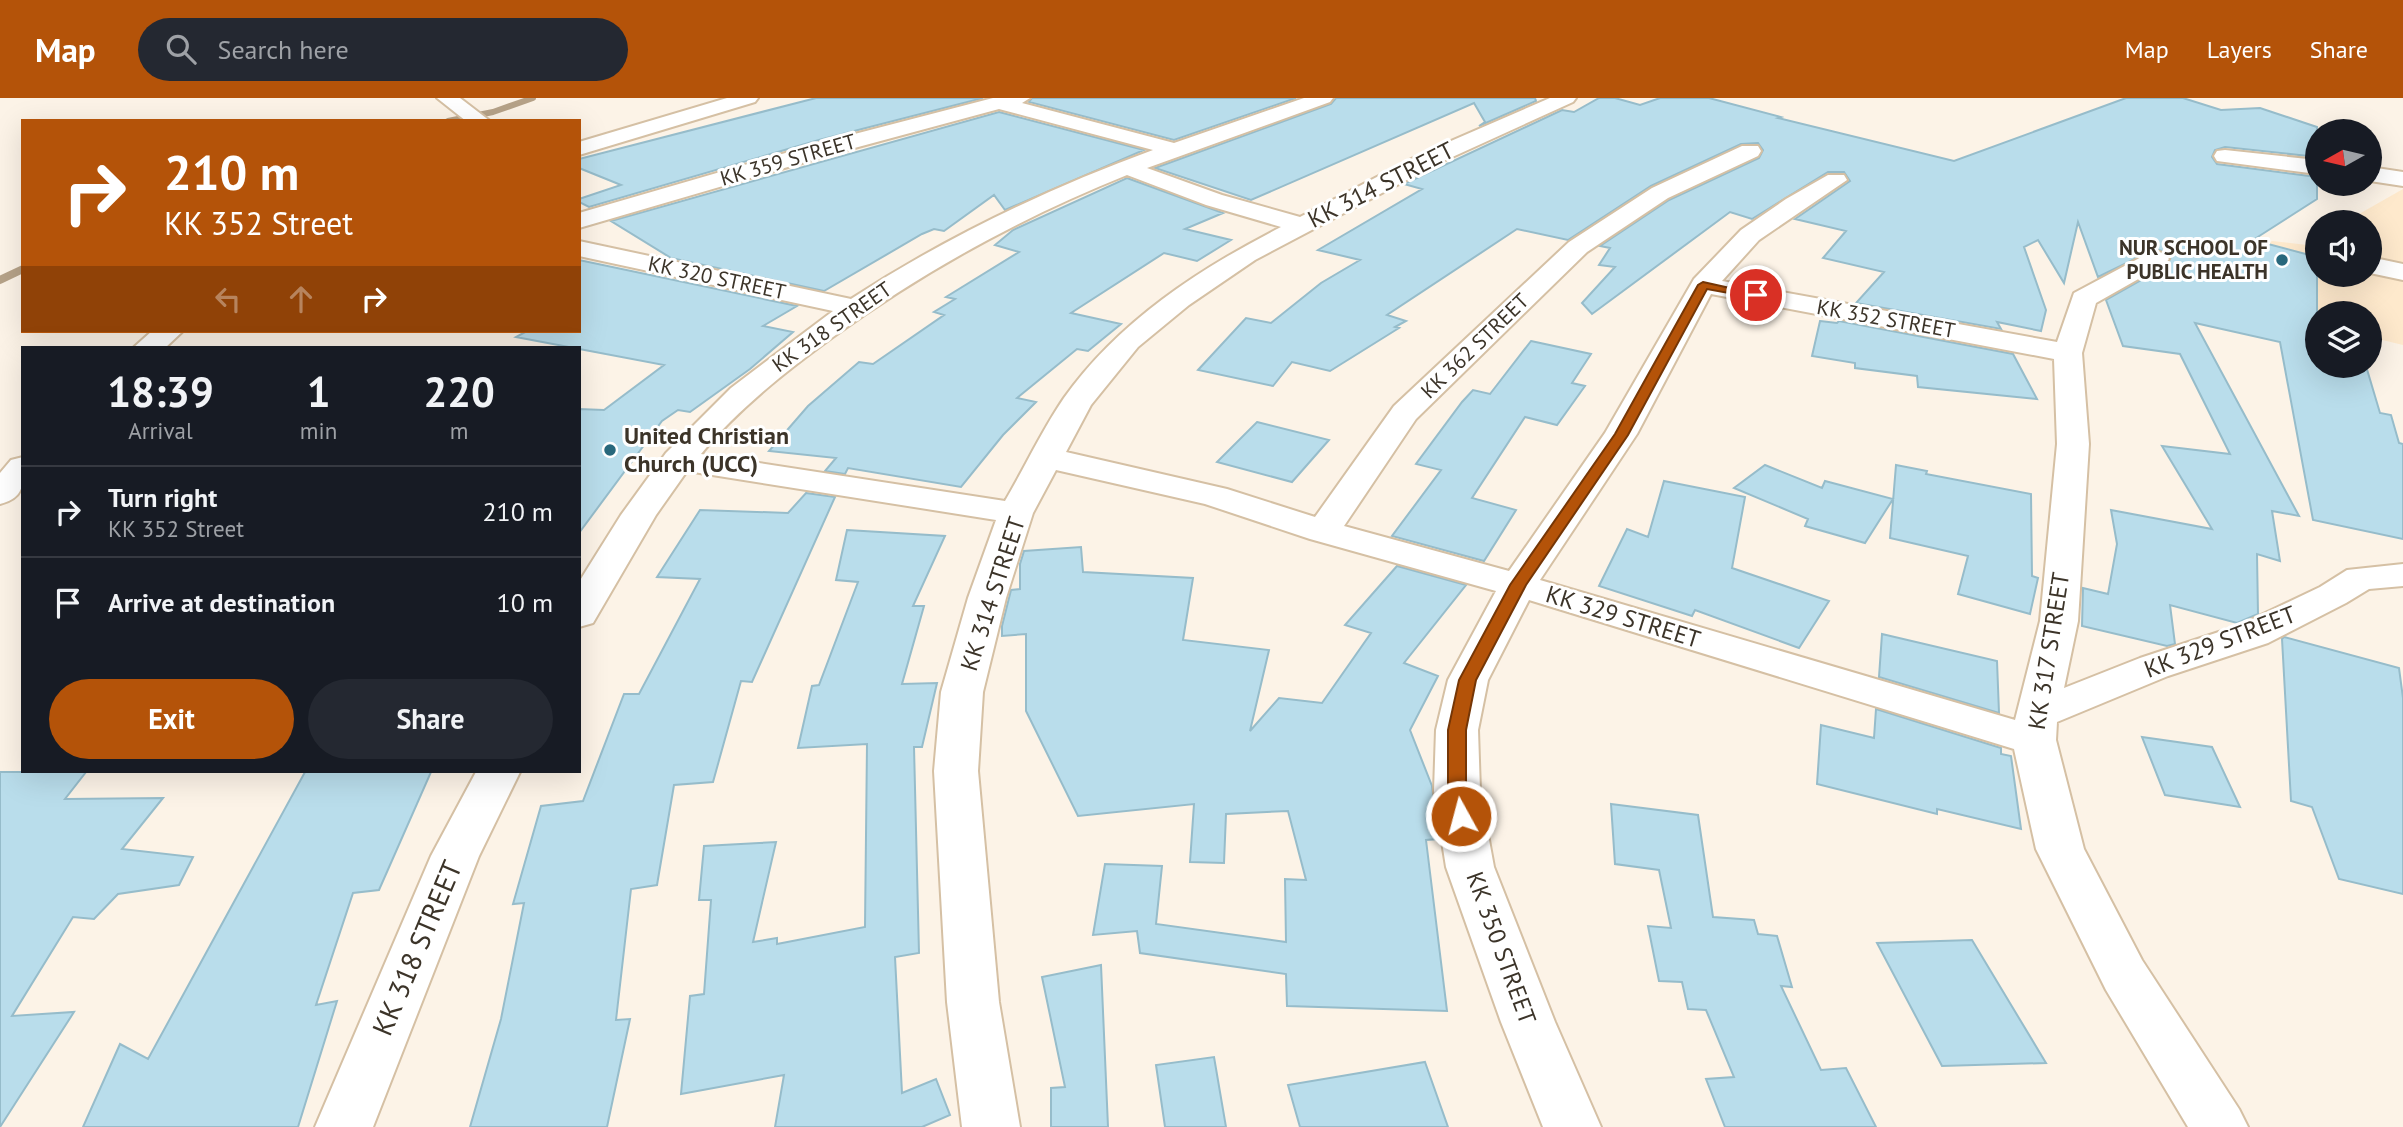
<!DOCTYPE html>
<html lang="en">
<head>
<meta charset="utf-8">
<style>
	:root { --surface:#171b24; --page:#242831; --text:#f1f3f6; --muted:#9ea1a6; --line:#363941; --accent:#b45309 }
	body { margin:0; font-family:"PT Sans",sans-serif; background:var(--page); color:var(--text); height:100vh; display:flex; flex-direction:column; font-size:26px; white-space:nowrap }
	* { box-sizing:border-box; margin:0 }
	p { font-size:23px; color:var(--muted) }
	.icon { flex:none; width:38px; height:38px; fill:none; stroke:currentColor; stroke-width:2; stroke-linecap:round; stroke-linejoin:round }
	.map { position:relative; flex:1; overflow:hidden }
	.side { position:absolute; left:21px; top:248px; width:560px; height:427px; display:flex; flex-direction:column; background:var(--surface); border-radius:0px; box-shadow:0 7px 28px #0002 }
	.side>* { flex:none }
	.guide { position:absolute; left:21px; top:21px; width:560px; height:214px; border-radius:0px; box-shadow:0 7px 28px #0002; background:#b45309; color:#fff; overflow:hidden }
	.needle { width:46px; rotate:262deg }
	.tools { position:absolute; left:2305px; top:21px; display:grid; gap:14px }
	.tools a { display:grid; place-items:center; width:77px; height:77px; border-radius:50%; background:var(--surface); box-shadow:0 7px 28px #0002; font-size:35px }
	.pin { position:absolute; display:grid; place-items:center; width:60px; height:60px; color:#fff; margin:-30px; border:4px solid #fff; border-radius:50%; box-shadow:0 2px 7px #0007 }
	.me { position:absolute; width:77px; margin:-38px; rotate:353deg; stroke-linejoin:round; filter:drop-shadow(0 0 5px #0008) }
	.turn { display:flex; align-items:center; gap:24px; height:147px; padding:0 28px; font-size:32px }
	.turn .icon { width:91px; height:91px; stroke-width:2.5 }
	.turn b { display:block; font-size:49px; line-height:60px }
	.lanes { display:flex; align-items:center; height:66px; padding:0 28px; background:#0003; justify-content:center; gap:35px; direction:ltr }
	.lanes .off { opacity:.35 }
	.eta { display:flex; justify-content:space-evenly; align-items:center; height:119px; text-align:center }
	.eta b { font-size:42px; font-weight:700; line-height:49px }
	.cta { display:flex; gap:14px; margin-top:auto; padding:14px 28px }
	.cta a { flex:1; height:80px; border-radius:42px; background:var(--accent); color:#fff; font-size:28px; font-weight:700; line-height:80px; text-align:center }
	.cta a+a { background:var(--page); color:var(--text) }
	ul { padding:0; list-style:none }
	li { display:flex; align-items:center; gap:21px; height:91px; padding:0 28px; border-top:2px solid var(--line) }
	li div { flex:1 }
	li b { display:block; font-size:26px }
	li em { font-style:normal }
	header { display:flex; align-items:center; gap:42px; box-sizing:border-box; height:98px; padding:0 35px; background:var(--accent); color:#fff }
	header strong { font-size:33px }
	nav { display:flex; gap:38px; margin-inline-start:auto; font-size:24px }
	.search { width:490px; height:63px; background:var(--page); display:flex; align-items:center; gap:18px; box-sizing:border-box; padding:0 24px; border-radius:38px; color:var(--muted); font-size:26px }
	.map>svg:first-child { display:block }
</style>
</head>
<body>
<header>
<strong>Map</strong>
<div class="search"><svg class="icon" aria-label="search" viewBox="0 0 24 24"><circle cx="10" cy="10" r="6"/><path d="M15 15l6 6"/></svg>Search here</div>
<nav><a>Map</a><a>Layers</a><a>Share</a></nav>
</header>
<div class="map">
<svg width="2403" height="1029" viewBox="0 0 2403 1029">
	<rect width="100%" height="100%" fill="#fcf3e7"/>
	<path fill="#fee9cc" d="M2403 91V247L2370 239V215H2317L2192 201 2272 143 2307 147 2317 141V177H2370V124H2345Z"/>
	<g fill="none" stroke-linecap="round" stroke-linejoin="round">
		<path stroke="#b6a288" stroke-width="6" d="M448 23 493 14 533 0"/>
		<path stroke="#b6a288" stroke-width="8" d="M0 182 23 171"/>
	</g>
	<path fill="#b9ddeb" stroke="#96bcca" stroke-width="2" d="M816 0H983L819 42 589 109 579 104V101L621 87 579 70V61Z
		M1032 0H1296L1174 42 1029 4Z
		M1336 0H1535L1536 3 1479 28 1485 24 1474 5 1251 102 1155 70 1331 6Z
		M1599 0H1615L1640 7 1660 0H1709L1781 19 1778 20 1954 63 2126 0H2183L2221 12 2260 10 2317 29V59L2225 49 2215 52 2212 59 2217 66 2317 79V101L2253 142 2317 159V268H2366L2380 315 2391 317 2399 345 2403 346V441L2313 422 2280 244 2195 225 2299 418 2272 413 2280 463 2257 456 2258 516 2237 525 2170 507 2175 546 2167 548 2082 528 2083 490 2108 496 2117 446 2111 412 2212 431 2162 348 2230 356 2180 256 2123 248 2106 202 2166 168 2171 159 2166 154 2155 151 2098 179 2078 124 2064 185 2038 142 2024 149 2046 212 2041 233 1997 224 2001 231 1856 205 1884 174 1823 160 1846 133 1795 121 1850 83 1844 74H1828L1752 121 1730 114 1592 216 1582 205 1615 169 1599 167 1610 150 1600 148 1669 102 1759 60 1763 52 1758 45 1741 46 1651 88 1568 142 1517 131 1387 217 1406 223 1395 229 1399 230 1330 273 1292 264 1273 288 1198 272 1246 220 1271 225 1321 185 1360 162 1318 152 1422 91 1404 86 1562 12 1574 14Z
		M999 14 1144 52 1005 112 994 97 944 133 934 131 922 136 824 193 671 160 611 123Z
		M1127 80 1223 115 1185 131 1231 142 1197 163 1164 155 1071 215 1121 226 1088 253 1077 251 1017 300 1036 304 1003 337 961 389 848 370 845 376 825 373 836 360 769 353 808 308 859 264 873 266 944 217 934 214 955 201 946 199 1019 154 995 147 1013 132Z
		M579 162 797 208 763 228 793 234 750 271 690 314 678 312 662 323 579 435V311L604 312 664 267 516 239 527 233H579Z
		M1820 223 1837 225 1839 223 2013 256 2037 301 1918 289 1917 278 1855 270V265L1812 258Z
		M1531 243 1591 256 1572 285 1585 288 1557 327 1525 319 1472 400 1516 412 1484 463 1392 438 1441 372 1416 366 1462 304 1473 292 1490 296Z
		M1257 324 1329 342 1292 384 1217 364Z
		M1765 367 1822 390 1825 383 1893 401 1865 445 1805 428 1808 421 1734 390Z
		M1896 367 1927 373 1926 376 2031 396 2032 478 2038 480 2030 516 1958 496 1968 458 1890 440Z
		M1664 383 1745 399 1732 470 1829 503 1799 550 1695 512 1692 518 1599 488 1627 431 1648 439Z
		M806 395 835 399 752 584 741 583 713 684 674 687 657 787 631 791 616 922 630 921 607 1029H470L501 921 524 805 513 806 541 708 583 703 624 596H639L700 481 657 479 700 412 788 415Z
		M847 432 945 438 913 508H924L902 586 937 585 922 649H914L919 855 895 859 902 995 936 981 950 1017 922 1029H775L784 977 681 996 690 898 704 896 711 802H699L704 748 776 744 753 844 777 840V846L865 829 867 646 798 650 812 588 819 587 858 484 836 482Z
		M1081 449 1083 474 1193 480 1183 542 1269 552 1250 633 1279 600 1322 605 1371 535 1345 527 1397 468 1466 487 1404 565 1438 578 1410 632 1432 688 1439 741 1426 742 1447 913 1287 908 1286 876 1140 855 1137 833 1093 837 1105 766 1162 768 1156 826 1286 844 1285 781 1306 782 1288 713 1226 716 1224 765 1190 764 1194 706 1078 718 1026 613V536L1002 538V528L1011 492 1020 491V466L1024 453Z
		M1882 536 1997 563 1999 615 1879 579Z
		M2284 539 2399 570 2403 600V796L2339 781 2312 709 2291 703 2282 541Z
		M1876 611 2001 650V656L2011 658 2021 731 1937 711V716L1817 686 1821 627 1874 640Z
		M2142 639 2212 649 2240 709 2165 697Z
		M0 674H86L65 701 163 700 122 751 193 759 179 787 118 796 94 821 73 819 12 918 74 914 0 1029Z
		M305 674H431L379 792 353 795 316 907 337 903 298 1029H83L120 946 148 961Z
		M1611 706 1698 717 1713 819 1754 822 1758 836 1777 838 1792 889 1781 888 1821 972 1846 970 1876 1029H1725L1706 981 1734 979 1706 912 1688 911 1682 884 1659 883 1648 828 1671 830 1659 772 1615 766Z
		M1972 842 2046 965 1942 968 1877 845Z
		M1101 867 1108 1029H1051V990L1065 989 1042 879Z
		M1214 959 1226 1029H1165L1156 967Z
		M1425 964 1448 1029H1300L1288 987Z"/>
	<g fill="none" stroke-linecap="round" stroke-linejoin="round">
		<g stroke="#d5c0a4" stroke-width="4">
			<path id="minor" d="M437 0H460L490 23H466Z
				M993 0H1030L1022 5 1174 45 1304 0H1333L1330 4 1147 70 1222 97 1300 119 1421 56 1550 0H1576L1573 4 1437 66 1255 162 1189 207 1138 249 1091 307 1066 354 1227 391 1315 419 1394 308 1569 144 1652 90 1742 48H1758L1761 53 1758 58 1668 100 1587 154 1416 321 1344 428 1509 473 1605 335 1694 181 1741 132 1786 101 1828 77H1844L1847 82 1759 142 1722 183 2057 244 2074 195 2147 156 2156 153 2165 156 2169 161 2165 166 2096 205 2082 255 2089 346 2078 523 2064 590 2140 560 2240 527 2320 489 2347 472 2403 466V488L2369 491 2346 505 2268 545 2168 578 2057 624 2056 642 2084 751 2142 862 2239 1011 2248 1029H2188L2106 892 2036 751 2014 651 1529 502 1488 582 1478 632 1480 693 1494 769 1555 924 1601 1029H1543L1501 924 1446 769 1434 693 1436 632 1448 582 1496 493 1310 441 1205 406 1056 372 1033 415 1006 500 983 594 978 673 999 904 1020 1029H962L947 904 934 673 941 594 968 500 996 422 687 373 656 417 593 525 579 529V484L621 417 666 355 731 290 833 213 579 158V143L851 201C946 139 1047 91 1153 52L999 11 836 55 579 130V115L820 45ZM1127 77 1206 107 1281 129C1199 171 1119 223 1064 300 1042 332 1025 369 1005 403L701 356C738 311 785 274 833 239 924 173 1022 119 1127 77ZM1711 196 2054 261 2057 346 2040 523 2015 622 1540 482 1637 336Z
				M2225 52 2317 62V76L2217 63 2214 58 2217 53Z
				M2370 69 2403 74V88L2370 83Z
				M2370 159 2403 166V182L2370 175Z
				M476 674H520L479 758 373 1029H315L431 758Z"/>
		</g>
		<g stroke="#d5c0a4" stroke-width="4">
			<path id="major" d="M727 0H758L755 4 579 57V44Z
				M152 233H183L165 250H133Z
				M23 359C23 383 27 399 0 406V375L11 362Z"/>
		</g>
		<use href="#minor" fill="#fff" fill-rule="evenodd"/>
		<use href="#major" fill="#fff" fill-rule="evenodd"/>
	</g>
	<path fill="#b45309" stroke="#753606" stroke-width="2" d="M1703 184 1761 197 1756 200 1707 191 1628 337 1526 487 1476 582 1466 632V693L1471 718 1468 723H1455L1448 693V632L1459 582 1510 487 1615 336 1698 187Z"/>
	<g fill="#28687c" stroke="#fff" stroke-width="2.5">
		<circle cx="2282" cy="162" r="7"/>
		<circle cx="610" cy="352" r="7"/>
	</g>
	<g text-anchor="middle" stroke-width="6" stroke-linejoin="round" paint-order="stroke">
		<g font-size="21" fill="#3c3429" stroke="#fff">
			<text transform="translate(788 62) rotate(-16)" y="7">KK 359 STREET</text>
			<text transform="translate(717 180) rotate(12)" y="7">KK 320 STREET</text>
			<text transform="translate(1886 221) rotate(10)" y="7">KK 352 STREET</text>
			<text transform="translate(832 229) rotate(-35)" y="7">KK 318 STREET</text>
			<text transform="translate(1475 248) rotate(-44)" y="7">KK 362 STREET</text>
		</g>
		<g font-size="21" font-weight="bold" fill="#3c3429" stroke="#fff" text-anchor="end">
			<text x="2268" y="157">NUR SCHOOL OF<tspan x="2268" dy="24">PUBLIC HEALTH</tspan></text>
		</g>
		<g font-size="24" fill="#3c3429" stroke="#fff">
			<text transform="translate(1381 87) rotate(-27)" y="8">KK 314 STREET</text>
			<text transform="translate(993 496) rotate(-72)" y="8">KK 314 STREET</text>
			<text transform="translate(1623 519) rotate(17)" y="8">KK 329 STREET</text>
			<text transform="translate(2220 544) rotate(-21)" y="8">KK 329 STREET</text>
			<text transform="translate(2049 553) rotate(-81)" y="8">KK 317 STREET</text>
			<text transform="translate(1501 850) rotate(70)" y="8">KK 350 STREET</text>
		</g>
		<g font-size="24" font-weight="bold" fill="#3c3429" stroke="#fff" text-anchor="start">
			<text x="624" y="346">United Christian<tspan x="624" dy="28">Church (UCC)</tspan></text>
		</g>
		<g font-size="28" fill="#3c3429" stroke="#fff">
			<text transform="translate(417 850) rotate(-67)" y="10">KK 318 STREET</text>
		</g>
	</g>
</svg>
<div class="tools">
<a><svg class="needle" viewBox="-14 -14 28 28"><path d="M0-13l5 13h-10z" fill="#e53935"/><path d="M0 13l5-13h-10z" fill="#9ea1a6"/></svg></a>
<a><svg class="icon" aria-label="sound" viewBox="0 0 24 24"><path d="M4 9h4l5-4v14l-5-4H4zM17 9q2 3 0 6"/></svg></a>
<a><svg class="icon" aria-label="layers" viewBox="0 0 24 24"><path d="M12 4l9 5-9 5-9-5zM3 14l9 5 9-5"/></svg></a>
</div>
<div class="pin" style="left:1756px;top:197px;background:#d93025"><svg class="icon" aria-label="arrive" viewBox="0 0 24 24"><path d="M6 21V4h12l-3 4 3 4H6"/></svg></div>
<svg class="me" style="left:1461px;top:718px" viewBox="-20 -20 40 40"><circle r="17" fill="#b45309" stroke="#fff" stroke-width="3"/><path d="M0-11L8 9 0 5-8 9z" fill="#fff"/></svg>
<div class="guide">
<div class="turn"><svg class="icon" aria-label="right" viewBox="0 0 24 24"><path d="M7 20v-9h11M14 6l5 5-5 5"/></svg><div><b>210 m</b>KK 352 Street</div></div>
<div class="lanes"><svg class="icon off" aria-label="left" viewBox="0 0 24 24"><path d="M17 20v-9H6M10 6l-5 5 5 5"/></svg><svg class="icon off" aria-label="ahead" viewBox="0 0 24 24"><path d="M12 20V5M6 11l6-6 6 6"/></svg><svg class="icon" aria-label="right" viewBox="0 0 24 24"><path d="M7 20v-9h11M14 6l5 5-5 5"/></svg></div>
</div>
<section class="side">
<div class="eta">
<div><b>18:39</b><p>Arrival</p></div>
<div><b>1</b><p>min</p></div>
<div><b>220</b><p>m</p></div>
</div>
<ul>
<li><svg class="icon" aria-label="right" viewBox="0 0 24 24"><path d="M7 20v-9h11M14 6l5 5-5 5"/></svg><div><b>Turn right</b><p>KK 352 Street</p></div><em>210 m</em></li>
<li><svg class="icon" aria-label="arrive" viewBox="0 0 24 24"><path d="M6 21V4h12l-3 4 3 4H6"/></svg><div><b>Arrive at destination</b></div><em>10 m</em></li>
</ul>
<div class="cta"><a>Exit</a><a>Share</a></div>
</section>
</div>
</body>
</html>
